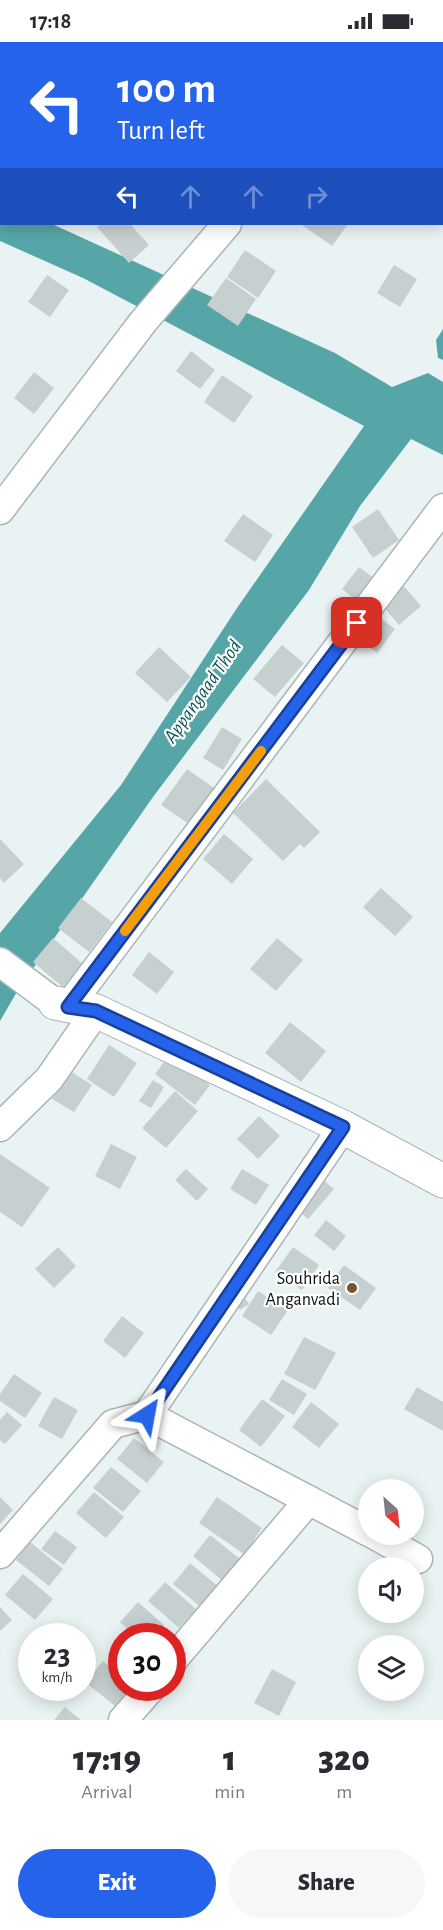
<!DOCTYPE html>
<html lang="en">
<head>
<meta charset="utf-8">
<style>
	:root { --surface:#fff; --page:#f7f7f7; --text:#2b2b33; --muted:#7c7c81; --accent:#2563eb }
	body { margin:0; font-family:"Alegreya Sans",sans-serif; background:var(--page); color:var(--text); height:100vh; display:flex; flex-direction:column; font-size:22px; white-space:nowrap }
	* { box-sizing:border-box; margin:0 }
	p { font-size:20px; color:var(--muted) }
	.icon { flex:none; width:33px; height:33px; fill:none; stroke:currentColor; stroke-width:2; stroke-linecap:round; stroke-linejoin:round }
	.map { position:relative; height:1678px; overflow:hidden }
	.panel { display:flex; flex-direction:column; background:var(--surface); flex:1 }
	.panel>* { flex:none }
	.banner { position:absolute; left:0px; top:0px; width:444px; height:183px; box-shadow:0 3px 15px #0003; background:#2563eb; color:#fff; overflow:hidden }
	.needle { width:39px; rotate:153deg }
	.tools { position:absolute; left:358px; top:1437px; display:grid; gap:12px }
	.tools a { display:grid; place-items:center; width:66px; height:66px; border-radius:50%; background:var(--surface); box-shadow:0 3px 15px #0003; font-size:30px }
	.speed { position:absolute; left:18px; top:1581px; display:flex; gap:12px; font-size:30px; font-weight:700; text-align:center }
	.speed>* { display:grid; place-content:center; width:78px; height:78px; border-radius:50%; background:var(--surface); box-shadow:0 3px 15px #0003; line-height:1 }
	.speed small { font-size:15px; font-weight:400 }
	.speed .limit { border:9px solid #d22; background:#fff; color:#111 }
	.pin { position:absolute; display:grid; place-items:center; width:51px; height:51px; color:#fff; margin:-26px; border-radius:12px; box-shadow:0 3px 9px #0006 }
	.me { position:absolute; width:66px; margin:-33px; rotate:34deg; stroke-linejoin:round; filter:drop-shadow(0 0 4px #0008) }
	.turn { display:flex; align-items:center; gap:21px; height:126px; padding:0 18px; font-size:27px }
	.turn .icon { width:78px; height:78px; stroke-width:2.5 }
	.turn b { display:block; font-size:42px; line-height:51px }
	.lanes { display:flex; align-items:center; height:57px; padding:0 18px; background:#0003; justify-content:center; gap:30px; direction:ltr }
	.lanes .off { opacity:.35 }
	.eta { display:flex; justify-content:space-evenly; align-items:center; height:102px; text-align:center }
	.eta b { font-size:36px; font-weight:800; line-height:42px }
	.action { display:flex; gap:12px; margin-top:auto; padding:12px 18px }
	.action a { flex:1; height:69px; border-radius:36px; background:var(--accent); color:#fff; font-size:24px; font-weight:800; line-height:69px; text-align:center }
	.action a+a { background:var(--page); color:var(--text) }
	.status { display:flex; justify-content:space-between; align-items:center; height:42px; padding:0 30px; background:var(--surface); direction:ltr }
	.status svg { height:16px; fill:currentColor }
	.map>svg:first-child { display:block }
</style>
</head>
<body>
<div class="status"><b>17:18</b><svg viewBox="0 0 49 12"><path d="M0 12V9h3v3zM5 12V6h3v6zM10 12V3h3v9zM15 12V0h3v12zM26 1h20v11H26zM47 4h2v5h-2z"/></svg></div>
<div class="map">
<svg width="443" height="1678" viewBox="0 0 443 1678">
	<rect width="100%" height="100%" fill="#eaf3f3"/>
	<path fill="#57a6a7" d="M96 0H283L95 1Z
		M0 158 2 182H52L335 311 392 345 428 331 443 340V413L411 397 360 464 309 548 153 755 18 948 0 979V891L121 743 237 566 364 384 83 236 0 199Z
		M443 287V318L438 316 436 298Z"/>
	<path fill="#c7d0d0" d="M101 182H130L149 203 129 221 97 185Z
		M303 182H348L332 204 302 183Z
		M245 208 276 229 258 256 227 235Z
		M394 223 417 237 400 265 377 251Z
		M47 233 69 248 50 275 28 260Z
		M226 236 256 257 238 284 207 263Z
		M191 309 215 328 200 347 176 329Z
		M34 330 54 346 34 372 14 356Z
		M222 333 253 354 234 381 204 360Z
		M378 467 399 498 373 516 352 485Z
		M243 472 273 493 255 520 224 499Z
		M359 525 379 540 362 563 342 547Z
		M404 544 421 564 399 583 382 563Z
		M379 575 395 587 377 611 360 598Z
		M282 603 304 621 275 655 253 637Z
		M159 605 191 635 167 660 135 631Z
		M222 685 242 697 223 728 203 716Z
		M187 727 214 746 189 782 161 763Z
		M266 737 320 790 304 806 300 802 283 819 233 771Z
		M224 792 253 817 232 842 203 817Z
		M0 797 24 822 4 841 0 836Z
		M381 846 413 875 395 894 363 865Z
		M81 856 112 880 89 910 58 886Z
		M53 896 84 923 64 946 33 920Z
		M277 896 303 918 276 949 250 927Z
		M149 910 174 930 157 952 132 933Z
		M290 980 326 1009 301 1040 265 1011Z
		M109 1003 137 1021 114 1055 87 1037Z
		M169 1013 210 1043 195 1063 155 1032Z
		M70 1029 92 1043 74 1070 52 1057Z
		M153 1038 164 1045 151 1066 139 1059Z
		M175 1049 198 1069 166 1106 142 1086Z
		M259 1074 280 1094 258 1117 237 1097Z
		M111 1102 137 1115 120 1147 95 1134Z
		M0 1112 50 1146 22 1185 0 1170Z
		M186 1127 208 1147 197 1159 175 1138Z
		M242 1127 269 1143 256 1163 230 1147Z
		M320 1135 334 1147 308 1177 294 1165Z
		M326 1178 346 1194 334 1209 314 1193Z
		M58 1205 76 1224 54 1246 35 1227Z
		M293 1205 319 1223 302 1248 275 1230Z
		M344 1223 376 1246 360 1268 328 1246Z
		M240 1249 249 1262 240 1268 230 1255Z
		M258 1249 288 1268 271 1293 242 1274Z
		M122 1274 144 1291 125 1316 103 1299Z
		M304 1295 336 1311 315 1348 284 1332Z
		M14 1332 42 1351 25 1376 0 1359V1352Z
		M282 1337 307 1352 294 1373 269 1358Z
		M417 1345 443 1360V1389L404 1367Z
		M54 1355 78 1368 62 1397 38 1384Z
		M262 1357 285 1374 261 1405 239 1388Z
		M311 1360 339 1382 319 1406 292 1385Z
		M7 1370 22 1383 5 1402 0 1398V1378Z
		M134 1396 164 1420 147 1441 117 1417Z
		M111 1425 141 1449 123 1470 93 1446Z
		M94 1450 124 1475 106 1496 76 1471Z
		M0 1455 13 1468 0 1482Z
		M217 1455 262 1486 244 1512 199 1481Z
		M55 1489 77 1505 64 1523 41 1507Z
		M210 1493 240 1517 223 1539 193 1514Z
		M30 1500 63 1527 49 1544 16 1518Z
		M190 1521 220 1546 203 1567 173 1542Z
		M23 1532 53 1557 35 1578 5 1553Z
		M165 1540 196 1567 179 1586 148 1559Z
		M138 1560 164 1583 153 1594H135L120 1580Z
		M0 1565 12 1578 0 1589Z
		M122 1599V1621L111 1612Z
		M103 1619 122 1634V1646H130L115 1664 85 1640Z
		M272 1627 296 1640 279 1674 254 1661Z
		M65 1665 81 1678H54Z"/>
	<g fill="none" stroke-linecap="round" stroke-linejoin="round">
		<g stroke="#abb4b4" stroke-width="31">
			<path id="street" d="M348 2 349 0
				M0 468 143 280 227 182
				M0 920 55 961
				M68 965 443 466
				M0 1085 49 1037 96 969
				M343 1085 147 1373 369 1490
				M373 1492 418 1517
				M0 1512 113 1382 147 1373
				M172 1619 309 1458
				M123 1678 151 1646"/>
		</g>
		<g stroke="#abb4b4" stroke-width="35">
			<path id="secondary" d="M55 961 96 969 343 1085 443 1139"/>
		</g>
		<use href="#street" stroke="#fff" stroke-width="28"/>
		<use href="#secondary" stroke="#fff" stroke-width="33"/>
	</g>
	<g fill="none" stroke-linecap="round" stroke-linejoin="round">
		<g stroke="#184099" stroke-width="15">
			<path id="route" d="M147 1373 343 1085 96 969 68 965 357 581"/>
		</g>
		<use href="#route" stroke="#2563eb" stroke-width="10"/>
		<path stroke="#f59e0b" stroke-width="10" d="M125 889 261 709"/>
	</g>
	<circle fill="#78532e" stroke="#fff" stroke-width="2" cx="352" cy="1246" r="6"/>
	<g text-anchor="middle" stroke-width="4.5" stroke-linejoin="round" paint-order="stroke">
		<g font-size="18" fill="#0c0f0f" stroke="#fff" text-anchor="end">
			<text x="340" y="1242">Souhrida<tspan x="340" dy="21">Anganvadi</tspan></text>
		</g>
		<g font-size="20" font-style="italic" fill="#105657" stroke="#fff">
			<text transform="translate(202 649) rotate(-55)" y="7">Appangaad Thod</text>
		</g>
	</g>
</svg>
<div class="tools">
<a><svg class="needle" viewBox="-14 -14 28 28"><path d="M0-13l5 13h-10z" fill="#e53935"/><path d="M0 13l5-13h-10z" fill="#7c7c81"/></svg></a>
<a><svg class="icon" aria-label="sound" viewBox="0 0 24 24"><path d="M4 9h4l5-4v14l-5-4H4zM17 9q2 3 0 6"/></svg></a>
<a><svg class="icon" aria-label="layers" viewBox="0 0 24 24"><path d="M12 4l9 5-9 5-9-5zM3 14l9 5 9-5"/></svg></a>
</div>
<div class="speed"><div>23<small>km/h</small></div><div class="limit">30</div></div>
<div class="pin" style="left:357px;top:581px;background:#d93025"><svg class="icon" aria-label="arrive" viewBox="0 0 24 24"><path d="M6 21V4h12l-3 4 3 4H6"/></svg></div>
<svg class="me" style="left:147px;top:1373px" viewBox="-20 -20 40 40"><path d="M0-17L14 15 0 8-14 15z" fill="#2563eb" stroke="#fff" stroke-width="4"/></svg>
<div class="banner">
<div class="turn"><svg class="icon" aria-label="left" viewBox="0 0 24 24"><path d="M17 20v-9H6M10 6l-5 5 5 5"/></svg><div><b>100 m</b>Turn left</div></div>
<div class="lanes"><svg class="icon" aria-label="left" viewBox="0 0 24 24"><path d="M17 20v-9H6M10 6l-5 5 5 5"/></svg><svg class="icon off" aria-label="ahead" viewBox="0 0 24 24"><path d="M12 20V5M6 11l6-6 6 6"/></svg><svg class="icon off" aria-label="ahead" viewBox="0 0 24 24"><path d="M12 20V5M6 11l6-6 6 6"/></svg><svg class="icon off" aria-label="right" viewBox="0 0 24 24"><path d="M7 20v-9h11M14 6l5 5-5 5"/></svg></div>
</div>
</div>
<section class="panel">
<div class="eta">
<div><b>17:19</b><p>Arrival</p></div>
<div><b>1</b><p>min</p></div>
<div><b>320</b><p>m</p></div>
</div>
<div class="action"><a>Exit</a><a>Share</a></div>
</section>
</body>
</html>
